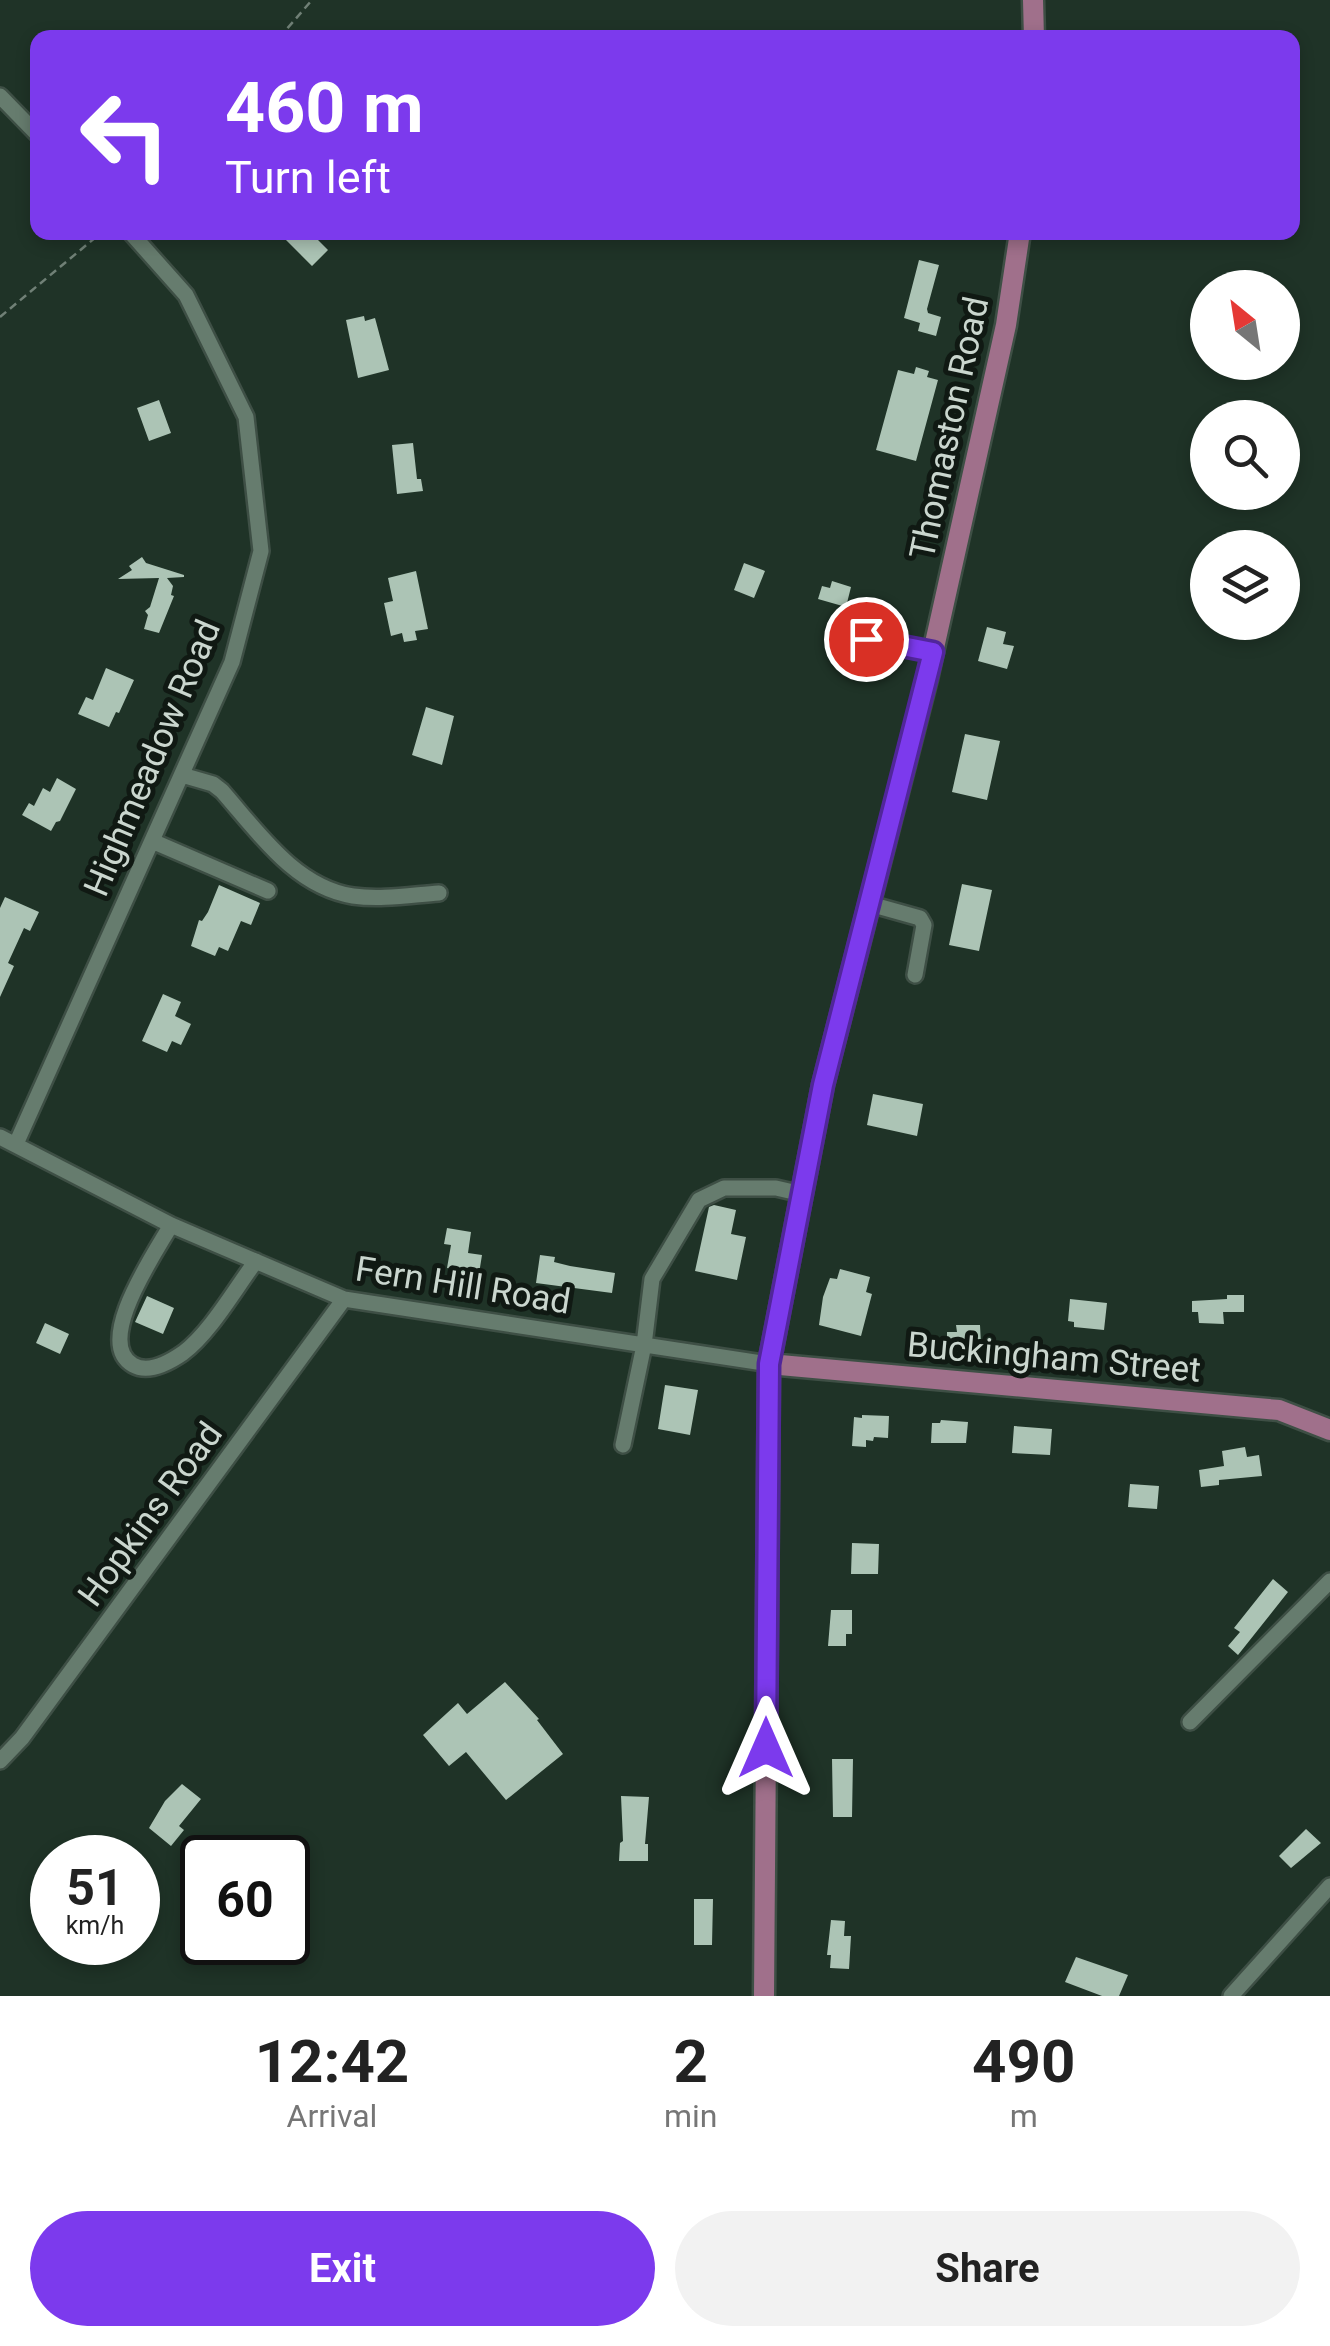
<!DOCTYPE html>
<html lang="en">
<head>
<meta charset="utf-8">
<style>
	:root { --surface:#fff; --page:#f2f2f2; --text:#222; --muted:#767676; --accent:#7c3aed }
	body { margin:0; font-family:Roboto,sans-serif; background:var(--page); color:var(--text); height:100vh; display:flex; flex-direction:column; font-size:38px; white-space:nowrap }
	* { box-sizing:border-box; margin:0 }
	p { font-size:32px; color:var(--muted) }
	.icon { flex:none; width:55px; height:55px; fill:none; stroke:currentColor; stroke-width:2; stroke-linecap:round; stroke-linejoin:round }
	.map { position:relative; height:1996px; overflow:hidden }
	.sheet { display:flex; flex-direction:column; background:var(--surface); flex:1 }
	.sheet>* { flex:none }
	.guide { position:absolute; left:30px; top:30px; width:1270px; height:210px; border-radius:20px; box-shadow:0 5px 15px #0003; background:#7c3aed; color:#fff; overflow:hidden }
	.needle { width:65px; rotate:330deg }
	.tools { position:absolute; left:1190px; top:270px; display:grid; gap:20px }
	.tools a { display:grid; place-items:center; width:110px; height:110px; border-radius:50%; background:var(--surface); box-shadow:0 5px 15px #0003; font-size:50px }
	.speed { position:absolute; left:30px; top:1835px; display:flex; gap:20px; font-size:50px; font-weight:700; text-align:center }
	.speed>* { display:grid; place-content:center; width:130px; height:130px; border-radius:50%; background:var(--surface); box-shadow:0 5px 15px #0003; line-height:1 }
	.speed small { font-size:25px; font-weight:400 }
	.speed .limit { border:5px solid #111; border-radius:15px; background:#fff; color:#111 }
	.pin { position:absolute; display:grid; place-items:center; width:85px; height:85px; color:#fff; margin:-42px; border:5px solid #fff; border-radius:50%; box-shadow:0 2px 10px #0007 }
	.me { position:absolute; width:110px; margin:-55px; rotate:0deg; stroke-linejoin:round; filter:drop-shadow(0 0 8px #0008) }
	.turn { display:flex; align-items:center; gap:35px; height:210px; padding:0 30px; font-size:45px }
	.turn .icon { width:130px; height:130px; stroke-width:2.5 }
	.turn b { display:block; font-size:70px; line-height:85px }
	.eta { display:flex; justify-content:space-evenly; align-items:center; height:170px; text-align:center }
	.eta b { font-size:60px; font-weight:700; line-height:70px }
	.action { display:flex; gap:20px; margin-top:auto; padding:20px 30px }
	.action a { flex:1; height:115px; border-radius:60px; background:var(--accent); color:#fff; font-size:40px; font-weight:700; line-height:115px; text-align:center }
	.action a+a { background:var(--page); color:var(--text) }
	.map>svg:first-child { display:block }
</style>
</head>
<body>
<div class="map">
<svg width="1330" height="1996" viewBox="0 0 1330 1996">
	<rect width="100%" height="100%" fill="#1f3327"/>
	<path fill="#acc4b5" d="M278 232H310L328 250 312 266Z
		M919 260 939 265 927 309 928 313 941 317 936 336 918 331 920 323 904 318Z
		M364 316 365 321 375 318 389 370 358 378 346 320Z
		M916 367 929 371 927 377 938 380 916 461 876 450 898 370 914 374Z
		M159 400 171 433 149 441 137 408Z
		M413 443 417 479H421L423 491 397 494 392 445Z
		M142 557 146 563 184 575V577L167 578 173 586 171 595 174 596 159 633 144 629 148 615 145 611 150 607 159 578 118 579 132 570 129 566Z
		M744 563 765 571 754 598 734 590Z
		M416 571 428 629 415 631 417 640 404 642 402 633 391 636 384 603 393 601 388 578Z
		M832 581 851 587 846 607 818 599 822 586 830 588Z
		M987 627 1006 632 1003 644 1014 646 1007 669 978 661Z
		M106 668 134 680 119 713 116 712 109 727 78 714 86 697 93 700Z
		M426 707 454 716 442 765 412 755Z
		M965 734 1000 741 987 800 952 792Z
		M57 778 76 789 60 821 56 822 51 831 22 815 29 803 34 806 43 788 50 792Z
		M962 884 992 890 979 951 949 945Z
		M219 885 260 903 251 925 241 921 228 951 219 947 215 956 191 946 199 920 202 921 208 912Z
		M5 897 39 912 30 931 24 928 8 963 14 966 0 997V908Z
		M163 994 181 1002 175 1016 191 1024 181 1045 172 1041 167 1052 142 1041Z
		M873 1094 923 1104 917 1136 867 1125Z
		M714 1205 736 1210 731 1234 746 1237 737 1280 695 1271 709 1207Z
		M447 1228 471 1232 468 1253 482 1255 478 1280 451 1275 452 1269 447 1268 451 1245 444 1244Z
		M540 1255 555 1257 554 1262 570 1266 615 1273 612 1293 536 1283Z
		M840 1269 870 1277 866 1292 872 1294 861 1336 819 1325 823 1297 830 1278 837 1279Z
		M1227 1295H1244V1312H1223L1224 1324 1199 1323 1198 1312H1192V1301L1227 1299Z
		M147 1296 174 1308 163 1334 135 1322Z
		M1070 1299 1107 1303 1104 1330 1074 1327V1322L1068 1321Z
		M45 1323 69 1334 60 1354 36 1343Z
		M956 1325H980L981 1344H974V1349L947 1345V1332H957Z
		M665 1385 698 1390 690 1435 658 1429Z
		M862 1415 889 1416 888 1438 874 1437 873 1441 866 1440V1447L852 1446 854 1417 862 1418Z
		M941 1420 968 1422 966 1443H931L932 1423H940Z
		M1014 1426 1052 1429 1050 1455 1012 1453Z
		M1245 1447 1247 1457 1259 1455 1262 1476 1219 1480V1485L1201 1487 1199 1470 1224 1466 1222 1451Z
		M1130 1484 1159 1486 1157 1509 1128 1507Z
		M852 1543 879 1544 878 1574H851Z
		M1273 1579 1288 1592 1238 1655 1228 1646 1240 1632 1234 1628Z
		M831 1610H852V1634H846V1646H828Z
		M505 1682 539 1719 537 1720 563 1754 506 1800 466 1752 449 1766 423 1735 458 1703 467 1714Z
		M832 1759H853L852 1817H833Z
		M182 1784 201 1799 179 1826 184 1830 171 1846 149 1828 165 1801Z
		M621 1796 649 1797 645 1844H648V1861H619L620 1843 623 1841Z
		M1306 1829 1321 1843 1291 1868 1279 1856Z
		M694 1899H713L712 1945H694Z
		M831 1920 845 1921 844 1936H851L849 1969 830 1968 831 1955H827Z
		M1076 1957 1128 1975 1119 1996H1102L1065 1982Z"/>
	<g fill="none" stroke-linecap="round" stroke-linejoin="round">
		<g stroke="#3e4f45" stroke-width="20">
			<path id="minor" d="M0 96 38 135
				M836 630 933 652
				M182 775 213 784 222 791C258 832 295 887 353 896 381 900 411 895 439 893
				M152 841 268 891
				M870 904 920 918 924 925 915 975
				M0 1137 171 1225 344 1299 769 1364
				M16 1144 232 662 261 551 246 417 186 295 130 232
				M171 1225C156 1252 93 1342 133 1365 149 1374 170 1362 183 1353 210 1333 235 1289 256 1261
				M623 1445 644 1345 652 1279 699 1200 724 1188H776L802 1194
				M1190 1722 1330 1581
				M0 1761 22 1738 344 1299
				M1231 1996 1330 1886"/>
		</g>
		<g stroke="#3e4f45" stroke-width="25">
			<path id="major" d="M1033 0 1034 38
				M769 1364 1279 1410 1330 1430
				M764 1996 769 1364 823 1085 927 679 1006 325 1020 232"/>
		</g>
		<path stroke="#708076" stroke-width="2.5" stroke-dasharray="8 5" stroke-linecap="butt" d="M279 38 312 0
			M0 317 102 232"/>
		<use href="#minor" stroke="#667c6e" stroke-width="15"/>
		<use href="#major" stroke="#a0708b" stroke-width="20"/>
	</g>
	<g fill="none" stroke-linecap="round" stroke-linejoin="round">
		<g stroke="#51269a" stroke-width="25">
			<path id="route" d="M766 1748 769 1364 823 1085 933 652 866 639"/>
		</g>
		<use href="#route" stroke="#7c3aed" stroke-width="18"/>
	</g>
	<g text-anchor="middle" stroke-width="10" stroke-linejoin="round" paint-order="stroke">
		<g font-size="35" fill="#cad6ce" stroke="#101913">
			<text transform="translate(949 428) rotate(-78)" y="12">Thomaston Road</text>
			<text transform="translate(152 758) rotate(-67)" y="12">Highmeadow Road</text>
			<text transform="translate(463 1285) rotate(9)" y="12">Fern Hill Road</text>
			<text transform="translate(1054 1357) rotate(5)" y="12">Buckingham Street</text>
			<text transform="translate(150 1514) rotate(-54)" y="12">Hopkins Road</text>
		</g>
	</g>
</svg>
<div class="tools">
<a><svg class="needle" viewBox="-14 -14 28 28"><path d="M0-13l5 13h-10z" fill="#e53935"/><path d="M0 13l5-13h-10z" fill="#767676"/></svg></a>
<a><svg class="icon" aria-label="search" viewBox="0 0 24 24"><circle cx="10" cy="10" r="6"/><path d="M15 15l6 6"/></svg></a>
<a><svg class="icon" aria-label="layers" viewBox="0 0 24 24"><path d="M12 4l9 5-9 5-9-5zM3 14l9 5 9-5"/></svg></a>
</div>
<div class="speed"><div>51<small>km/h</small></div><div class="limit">60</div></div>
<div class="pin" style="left:866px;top:639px;background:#d93025"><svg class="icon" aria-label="arrive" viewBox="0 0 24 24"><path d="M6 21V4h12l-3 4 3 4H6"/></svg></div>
<svg class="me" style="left:766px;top:1748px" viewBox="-20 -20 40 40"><path d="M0-17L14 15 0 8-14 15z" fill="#7c3aed" stroke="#fff" stroke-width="4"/></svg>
<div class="guide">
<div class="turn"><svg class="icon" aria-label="left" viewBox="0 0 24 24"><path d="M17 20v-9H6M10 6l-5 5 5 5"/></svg><div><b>460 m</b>Turn left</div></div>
</div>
</div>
<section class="sheet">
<div class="eta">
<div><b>12:42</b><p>Arrival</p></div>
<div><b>2</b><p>min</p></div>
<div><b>490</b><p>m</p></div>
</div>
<div class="action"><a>Exit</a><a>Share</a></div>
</section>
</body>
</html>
